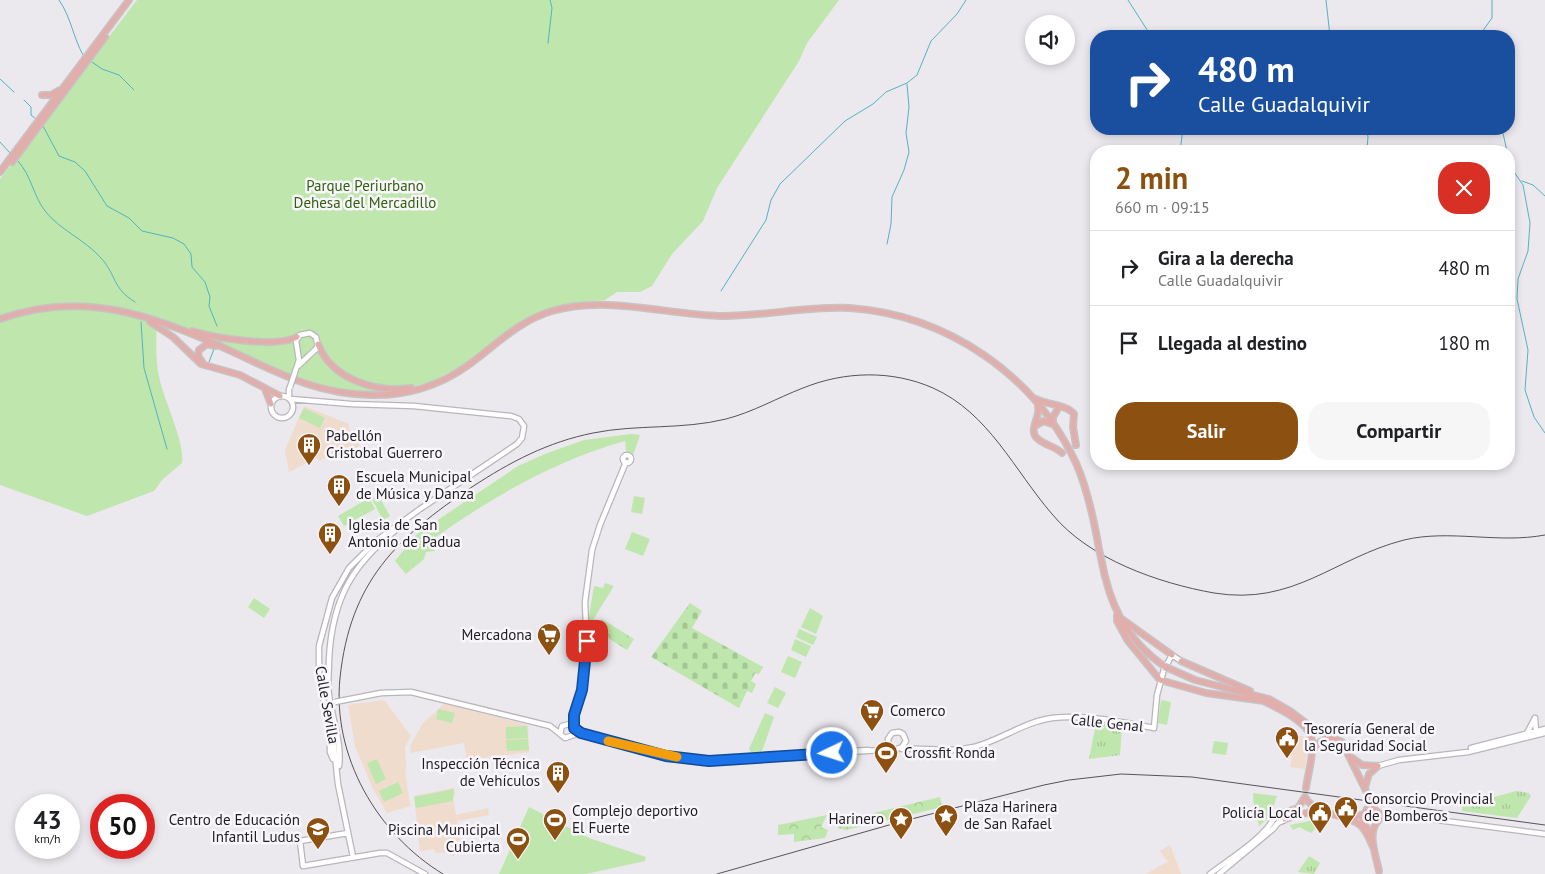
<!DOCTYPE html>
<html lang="es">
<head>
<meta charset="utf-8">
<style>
	:root { --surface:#fff; --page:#f6f6f6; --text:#202124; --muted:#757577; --line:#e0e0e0; --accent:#8c5010 }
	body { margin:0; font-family:"PT Sans",sans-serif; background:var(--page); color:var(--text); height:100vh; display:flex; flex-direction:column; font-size:19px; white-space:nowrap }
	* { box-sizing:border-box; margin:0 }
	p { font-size:16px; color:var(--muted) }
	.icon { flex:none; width:28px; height:28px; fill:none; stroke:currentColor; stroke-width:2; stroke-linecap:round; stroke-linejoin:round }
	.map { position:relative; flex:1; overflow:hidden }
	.side { position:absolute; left:1090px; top:145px; width:425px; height:325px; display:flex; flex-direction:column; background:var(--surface); border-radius:20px; box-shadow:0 2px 8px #0003 }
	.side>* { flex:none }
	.banner { position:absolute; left:1090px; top:30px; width:425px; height:105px; border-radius:20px; box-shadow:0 2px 8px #0003; background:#1a4fa0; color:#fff; overflow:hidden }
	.buttons { position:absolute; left:1025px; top:15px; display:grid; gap:10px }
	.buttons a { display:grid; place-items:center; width:50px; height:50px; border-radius:50%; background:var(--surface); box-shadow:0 2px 8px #0003; font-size:25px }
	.speed { position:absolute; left:15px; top:794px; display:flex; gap:10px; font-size:25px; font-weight:700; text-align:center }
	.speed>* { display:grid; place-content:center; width:65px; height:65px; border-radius:50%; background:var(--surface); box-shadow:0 2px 8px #0003; line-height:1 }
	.speed small { font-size:12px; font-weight:400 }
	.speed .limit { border:8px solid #d22; background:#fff; color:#111 }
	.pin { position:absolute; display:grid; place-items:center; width:42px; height:42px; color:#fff; margin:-21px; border-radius:10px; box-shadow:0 2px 8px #0006 }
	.me { position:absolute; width:55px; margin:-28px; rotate:266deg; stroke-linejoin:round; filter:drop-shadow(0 0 4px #0008) }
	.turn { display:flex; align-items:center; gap:18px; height:105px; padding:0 25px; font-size:22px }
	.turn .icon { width:65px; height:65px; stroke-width:2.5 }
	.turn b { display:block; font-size:35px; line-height:42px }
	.round { display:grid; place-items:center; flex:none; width:52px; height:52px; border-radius:20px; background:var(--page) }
	.headline { display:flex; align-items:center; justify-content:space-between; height:85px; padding:0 25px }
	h1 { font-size:30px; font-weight:600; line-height:38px; color:var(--accent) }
	.primary-button { display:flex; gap:10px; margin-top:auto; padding:10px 25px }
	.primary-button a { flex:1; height:58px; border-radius:20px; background:var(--accent); color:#fff; font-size:20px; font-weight:600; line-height:58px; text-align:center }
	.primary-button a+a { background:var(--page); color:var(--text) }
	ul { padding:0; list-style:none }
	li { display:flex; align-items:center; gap:15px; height:75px; padding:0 25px; border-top:1px solid var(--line) }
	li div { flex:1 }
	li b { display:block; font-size:19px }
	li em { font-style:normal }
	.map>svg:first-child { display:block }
</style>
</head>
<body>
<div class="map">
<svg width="1545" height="874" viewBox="0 0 1545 874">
	<defs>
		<pattern id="grass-tufts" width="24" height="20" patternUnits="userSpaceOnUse" patternTransform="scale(1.25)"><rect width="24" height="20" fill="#bfe6ac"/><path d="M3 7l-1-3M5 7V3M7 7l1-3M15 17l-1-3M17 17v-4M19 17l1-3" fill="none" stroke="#a4c594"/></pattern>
		<pattern id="forest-crowns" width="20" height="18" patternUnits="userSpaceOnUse" patternTransform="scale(1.25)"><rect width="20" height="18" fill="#bfe6ac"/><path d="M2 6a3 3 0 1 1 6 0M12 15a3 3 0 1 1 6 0" fill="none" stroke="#a4c594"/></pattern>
		<pattern id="cemetery-stones" width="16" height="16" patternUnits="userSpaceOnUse" patternTransform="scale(1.25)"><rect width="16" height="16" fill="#bfe6ac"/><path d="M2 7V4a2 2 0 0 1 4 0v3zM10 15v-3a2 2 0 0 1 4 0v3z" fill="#a4c594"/></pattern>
	</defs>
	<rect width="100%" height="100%" fill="#ebe8ee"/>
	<path fill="#f0dbcd" d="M1170 845 1181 874H1146L1169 861 1166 860 1160 851Z"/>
	<path fill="#efdccc" d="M304 406 349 424V430L357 435 360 443 355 455 346 460 333 454 319 461 318 458 314 459 289 472 285 450Z
		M384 700 411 736 405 747 406 769 405 770 410 806 387 813 373 789 355 746 348 705Z
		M445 703 528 725 529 752 467 760 464 743 410 753 411 744 423 723Z
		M1286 732 1309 738 1305 769 1290 767 1292 756 1283 754Z
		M454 788 455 795 453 797 456 815 488 808 489 815 457 821 461 843 453 857 447 852 436 853 434 849 420 851 414 796Z"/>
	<path fill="url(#grass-tufts)" d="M1101 722 1122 726 1120 755 1089 759 1096 724 1101 725Z
		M1516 791 1529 793 1531 796 1517 818 1462 811V806Z
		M1309 856 1320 863 1314 874 1298 872Z"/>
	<path fill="url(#forest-crowns)" d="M602 619 634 639 627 650 595 630Z
		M940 797 942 807 846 830 838 828 840 819 844 820Z
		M827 815 821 827 828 830 825 838 794 842V834L778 835V825Z"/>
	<path fill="url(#cemetery-stones)" d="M690 603 702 611 692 628 763 667 759 674 755 673 751 681 756 684 752 693 747 691 739 708 651 657Z"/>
	<path fill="#bfe6ac" d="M137 0H839L807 43 799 61 717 188 703 221 672 254 652 286 640 292H617L605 300 574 303 544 312 521 323 470 361 431 382 399 390 381 392 342 390 291 375 157 319C156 340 155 361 160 381 165 402 185 443 182 463L163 479 154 491 87 516 0 485V179Z
		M304 408 325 418 320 428 299 418Z
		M631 434 640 435 633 455 626 451 625 441C553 461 489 499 429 542L435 551 426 552 424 559 406 574 395 561 417 534 518 466 545 454 584 440Z
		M378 495 390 516 383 520 372 499Z
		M634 496 645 498 642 514 631 512Z
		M369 498 375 509 344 526 338 516Z
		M632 532 650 539 643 556 625 549Z
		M605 583 614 586 591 623 588 622 594 586 603 588Z
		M254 598 270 609 264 618 248 607Z
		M810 608 823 616 816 634 801 627Z
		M799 629 817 637 813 645 796 637Z
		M795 639 811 646 806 657 791 650Z
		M788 656 802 662 795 678 781 672Z
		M775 687 786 693 778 708 767 703Z
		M1161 700 1171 702 1167 725 1158 723Z
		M438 709 455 713 452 723 436 719Z
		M765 713 774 717 761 754 753 755 749 749Z
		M527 726 528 738 506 739V727Z
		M528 739 529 750 507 751 506 740Z
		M1214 741 1228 743 1226 755 1212 753Z
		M377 759 386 779 376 784 367 763Z
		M398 782 403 793 384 802 379 791Z
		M454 789 453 801 416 808 414 797Z
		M1253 793 1277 796 1270 817 1259 826 1254 808Z
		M529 807 589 838 646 857 645 861 586 874H499Z
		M1315 820 1317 827 1311 833 1299 827 1293 830 1290 825Z"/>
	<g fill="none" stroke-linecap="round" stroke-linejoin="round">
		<path stroke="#53b4bf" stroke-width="1" d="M59 0C71 17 73 37 83 55
			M1128 0 1151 36
			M1326 0 1330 36
			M1483 36 1484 29 1492 18V0
			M548 43 552 8 550 0
			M92 62 102 69 119 75 134 90
			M0 79 14 92
			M24 100 31 107V115L36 119
			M43 126 59 156 75 162 85 171 107 206 129 218 142 231 173 238 184 244 191 254 192 267 205 282 210 297 209 306 217 326
			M1364 129 1368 136 1367 151
			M1502 129 1507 151
			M0 142 10 153
			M1180 151 1183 129
			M1509 158 1512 169 1523 185 1530 223 1528 251 1518 279 1517 299 1528 350 1525 390 1534 417 1545 433
			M18 161C32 177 33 195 45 211 60 230 84 239 101 258 117 276 112 288 135 302
			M1522 181 1533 185 1545 196
			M887 244 891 224 892 197 904 170 909 152 906 133 909 107 907 84
			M721 291 766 220 771 200 780 184 845 121 873 104 886 92 907 83 917 75 931 41 957 14 966 0
			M141 322 144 368 167 449
			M209 362 214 349"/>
		<g stroke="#b9b6bb" stroke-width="7">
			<path id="secondary" d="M294 375 299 360 296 341 300 335 310 333 316 337 318 347 298 366
				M289 389V398
				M271 407a11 11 0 1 1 22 0a11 11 0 1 1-22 0Z
				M290 399 351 404 414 406 511 416 519 419 524 426 522 438 517 444 420 509 376 541 349 568 332 598 319 646V676L330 736 334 746 338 784 353 857
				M623 459a4 4 0 1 1 8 0a4 4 0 1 1-8 0Z
				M586 626 585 602 592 550 600 525 626 462
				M580 632a6 6 0 1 1 12 0a6 6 0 1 1-12 0Z
				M1167 664 1172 655 1181 661
				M345 700 381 693 411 692 550 726 559 733
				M1535 718 1536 732
				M574 728V715L582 690 587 638
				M574 729V735L565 738 560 734 562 726 569 724 587 735 632 748 666 756 709 761 897 749 902 747 906 741 903 734 899 732 892 733 888 739 889 745 894 749
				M1527 733 1535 718
				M330 736V752L333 759H336
				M1471 748 1545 729
				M902 749C925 747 950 753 974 747 1001 740 1024 722 1052 718 1086 714 1121 722 1154 728L1157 695 1164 669
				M836 752 868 750
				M339 766C342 743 332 718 329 695 327 684 329 672 329 660 332 596 354 561 406 522
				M1378 766 1399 760 1468 752 1545 733
				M1385 817 1422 818 1545 834
				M348 833 300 841 303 866 380 853H387L425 874
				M1210 874C1229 859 1268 836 1276 814L1282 812 1285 815V820L1278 823
				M1219 874 1273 829 1278 823"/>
		</g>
		<g stroke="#c5c4c5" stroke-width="8">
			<path id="primary" d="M42 95H51L60 90
				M12 162 105 37
				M0 172 129 0
				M0 319C82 289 157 316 233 352 280 374 318 394 371 395 405 396 439 386 467 366 495 346 518 321 552 311 609 295 665 315 723 316 766 316 807 306 850 308 947 315 1035 375 1076 463 1088 490 1094 520 1099 549
				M150 322 173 337 201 364 240 375 280 396
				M192 331C215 338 276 348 297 337
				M318 344C332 380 377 393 411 388
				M203 363 198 356 199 350 207 344 215 346
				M265 389 271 404
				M1036 399C1048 405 1068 405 1074 414L1073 427 1076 445
				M1038 406C1041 417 1027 431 1038 439 1046 446 1055 446 1062 453
				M1053 424V417L1059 407
				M1035 426 1043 421 1052 424
				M1101 558C1109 603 1125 639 1164 666
				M1117 615V621L1128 641 1160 680 1206 693 1264 701
				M1119 617 1172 655
				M1181 661 1250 691
				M1168 668 1195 680 1269 699 1290 711 1315 730 1342 742 1370 799
				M1261 700C1276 707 1310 722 1312 741 1314 755 1308 773 1306 788
				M1312 751 1320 742 1331 738
				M1351 757 1362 765 1378 766
				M1365 787 1369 774 1378 766
				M1305 797C1317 818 1343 811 1360 825 1367 831 1370 841 1374 849
				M1371 803 1375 810 1385 817
				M1284 813 1298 808 1305 797
				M1364 814 1385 817
				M1361 816 1369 833
				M1285 819 1317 810
				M1349 819 1364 814 1371 803
				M1379 871C1376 855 1365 830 1381 818"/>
		</g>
		<use href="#secondary" stroke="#fff" stroke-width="4.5"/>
		<use href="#primary" stroke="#e2aeac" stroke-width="5"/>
		<path stroke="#565458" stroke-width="1" d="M443 874C377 834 332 756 340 678 350 582 396 538 472 487 510 462 548 442 593 433 637 424 682 430 726 419 753 412 777 398 803 388 845 371 892 370 933 388 989 413 1014 470 1052 514 1089 559 1158 583 1214 593 1294 606 1334 558 1404 540 1450 529 1498 544 1545 535
			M717 874 896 823 1044 785 1069 780 1121 774 1192 777 1545 825"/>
		<g stroke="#b9b6bb" stroke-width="7" stroke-linecap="butt">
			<path id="secondary-bridge" d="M290 387 294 375
				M335 702 345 700"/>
		</g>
		<g stroke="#c5c4c5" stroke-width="8" stroke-linecap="butt">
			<path id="primary-bridge" d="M1099 549 1101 558
				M1164 666 1168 668"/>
		</g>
		<use href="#secondary-bridge" stroke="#fff" stroke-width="4.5"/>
		<use href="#primary-bridge" stroke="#e2aeac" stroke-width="5"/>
	</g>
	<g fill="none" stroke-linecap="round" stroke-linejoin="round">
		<g stroke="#114b97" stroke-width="12">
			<path id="route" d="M587 641 582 690 574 715V728L581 733 666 756 709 761 832 753"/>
		</g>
		<use href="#route" stroke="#1a73e8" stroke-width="9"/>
		<path stroke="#f59e0b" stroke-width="9" d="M608 741 677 757"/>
	</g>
	<defs>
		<g id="building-pin" transform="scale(1.25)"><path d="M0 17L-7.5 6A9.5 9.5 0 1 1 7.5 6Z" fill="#8c5010" stroke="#f8f5fb"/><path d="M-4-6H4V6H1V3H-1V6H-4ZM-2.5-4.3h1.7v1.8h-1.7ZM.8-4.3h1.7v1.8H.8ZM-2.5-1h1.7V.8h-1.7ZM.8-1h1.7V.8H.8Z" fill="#fff"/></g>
		<g id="supermarket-pin" transform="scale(1.25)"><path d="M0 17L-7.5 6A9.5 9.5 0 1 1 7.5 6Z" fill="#8c5010" stroke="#f8f5fb"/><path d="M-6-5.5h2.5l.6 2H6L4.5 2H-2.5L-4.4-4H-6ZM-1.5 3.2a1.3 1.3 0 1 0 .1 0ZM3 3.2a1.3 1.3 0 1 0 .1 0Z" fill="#fff"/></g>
		<g id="civic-pin" transform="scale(1.25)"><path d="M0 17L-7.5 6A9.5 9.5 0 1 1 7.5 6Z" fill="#8c5010" stroke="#f8f5fb"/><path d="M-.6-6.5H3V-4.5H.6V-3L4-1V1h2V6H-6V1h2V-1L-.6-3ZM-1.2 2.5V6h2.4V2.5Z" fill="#fff"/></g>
		<g id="stadium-pin" transform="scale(1.25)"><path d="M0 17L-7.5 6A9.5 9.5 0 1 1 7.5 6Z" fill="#8c5010" stroke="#f8f5fb"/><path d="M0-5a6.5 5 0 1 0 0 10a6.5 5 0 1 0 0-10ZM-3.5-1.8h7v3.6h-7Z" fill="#fff"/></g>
		<g id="sight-pin" transform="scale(1.25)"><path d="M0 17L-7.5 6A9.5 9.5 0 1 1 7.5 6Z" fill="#8c5010" stroke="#f8f5fb"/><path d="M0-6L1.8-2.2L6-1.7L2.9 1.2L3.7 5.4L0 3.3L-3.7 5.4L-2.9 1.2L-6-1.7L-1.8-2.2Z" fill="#fff"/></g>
		<g id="school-pin" transform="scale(1.25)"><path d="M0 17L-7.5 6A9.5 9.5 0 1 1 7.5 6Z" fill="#8c5010" stroke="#f8f5fb"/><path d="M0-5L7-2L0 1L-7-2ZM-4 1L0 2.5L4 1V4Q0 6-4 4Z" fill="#fff"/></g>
	</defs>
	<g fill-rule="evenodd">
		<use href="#building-pin" x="309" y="445"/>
		<use href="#building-pin" x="339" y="486"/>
		<use href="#building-pin" x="330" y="534"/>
		<use href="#supermarket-pin" x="549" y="635"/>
		<use href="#supermarket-pin" x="872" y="711"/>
		<use href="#civic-pin" x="1287" y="738"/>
		<use href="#stadium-pin" x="886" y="753"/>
		<use href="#building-pin" x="558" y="773"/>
		<use href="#civic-pin" x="1346" y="808"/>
		<use href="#civic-pin" x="1320" y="813"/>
		<use href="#sight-pin" x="946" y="816"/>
		<use href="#sight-pin" x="901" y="819"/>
		<use href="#stadium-pin" x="555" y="820"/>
		<use href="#school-pin" x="318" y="829"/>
		<use href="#stadium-pin" x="518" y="839"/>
	</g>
	<g text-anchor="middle" stroke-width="5" stroke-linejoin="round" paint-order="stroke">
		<g font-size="15" fill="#31610c" stroke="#f8f5fb">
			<text x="365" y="191">Parque Periurbano<tspan x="365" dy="17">Dehesa del Mercadillo</tspan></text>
		</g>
		<g font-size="15" fill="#201e21" stroke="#f8f5fb" text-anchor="start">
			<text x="326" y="441">Pabellón<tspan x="326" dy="17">Cristobal Guerrero</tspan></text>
			<text x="356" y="482">Escuela Municipal<tspan x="356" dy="17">de Música y Danza</tspan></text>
			<text x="348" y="530">Iglesia de San<tspan x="348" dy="17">Antonio de Padua</tspan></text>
			<text x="532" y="640" text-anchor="end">Mercadona</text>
			<text x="890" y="716">Comerco</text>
			<text x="1304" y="734">Tesorería General de<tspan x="1304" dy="17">la Seguridad Social</tspan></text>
			<text x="904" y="758">Crossfit Ronda</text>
			<text x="540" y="769" text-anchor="end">Inspección Técnica<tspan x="540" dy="17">de Vehículos</tspan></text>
			<text x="1364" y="804">Consorcio Provincial<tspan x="1364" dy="17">de Bomberos</tspan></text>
			<text x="964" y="812">Plaza Harinera<tspan x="964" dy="17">de San Rafael</tspan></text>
			<text x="572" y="816">Complejo deportivo<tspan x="572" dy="17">El Fuerte</tspan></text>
			<text x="1302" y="818" text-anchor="end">Policía Local</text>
			<text x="884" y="824" text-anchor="end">Harinero</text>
			<text x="300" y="825" text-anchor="end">Centro de Educación<tspan x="300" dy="17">Infantil Ludus</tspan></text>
			<text x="500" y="835" text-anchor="end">Piscina Municipal<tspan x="500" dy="17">Cubierta</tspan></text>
		</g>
		<g font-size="15" fill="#201e21" stroke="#f8f5fb">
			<text transform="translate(327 705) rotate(80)" y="5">Calle Sevilla</text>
			<text transform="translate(1107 723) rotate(6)" y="5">Calle Genal</text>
		</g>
	</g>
</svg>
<div class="buttons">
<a><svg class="icon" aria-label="sound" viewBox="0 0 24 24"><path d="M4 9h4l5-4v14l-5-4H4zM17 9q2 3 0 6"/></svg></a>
</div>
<div class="speed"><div>43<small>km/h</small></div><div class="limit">50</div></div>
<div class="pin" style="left:587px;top:641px;background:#d93025"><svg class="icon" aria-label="arrive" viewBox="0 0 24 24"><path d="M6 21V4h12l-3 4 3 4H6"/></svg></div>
<svg class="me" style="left:832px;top:753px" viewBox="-20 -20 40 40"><circle r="17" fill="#1a73e8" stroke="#fff" stroke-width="3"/><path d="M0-11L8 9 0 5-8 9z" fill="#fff"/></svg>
<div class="banner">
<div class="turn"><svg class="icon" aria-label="right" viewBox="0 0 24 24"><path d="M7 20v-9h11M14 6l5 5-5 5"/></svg><div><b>480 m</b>Calle Guadalquivir</div></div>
</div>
<section class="side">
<div class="headline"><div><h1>2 min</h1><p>660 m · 09:15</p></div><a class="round" style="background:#d93025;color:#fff"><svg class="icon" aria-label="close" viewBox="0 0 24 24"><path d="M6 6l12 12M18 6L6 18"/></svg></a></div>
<ul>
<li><svg class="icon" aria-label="right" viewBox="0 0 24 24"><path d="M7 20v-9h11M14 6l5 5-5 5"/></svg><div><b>Gira a la derecha</b><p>Calle Guadalquivir</p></div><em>480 m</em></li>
<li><svg class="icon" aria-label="arrive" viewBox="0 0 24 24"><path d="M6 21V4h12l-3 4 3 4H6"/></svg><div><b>Llegada al destino</b></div><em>180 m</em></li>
</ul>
<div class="primary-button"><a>Salir</a><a>Compartir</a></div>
</section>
</div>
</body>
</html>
